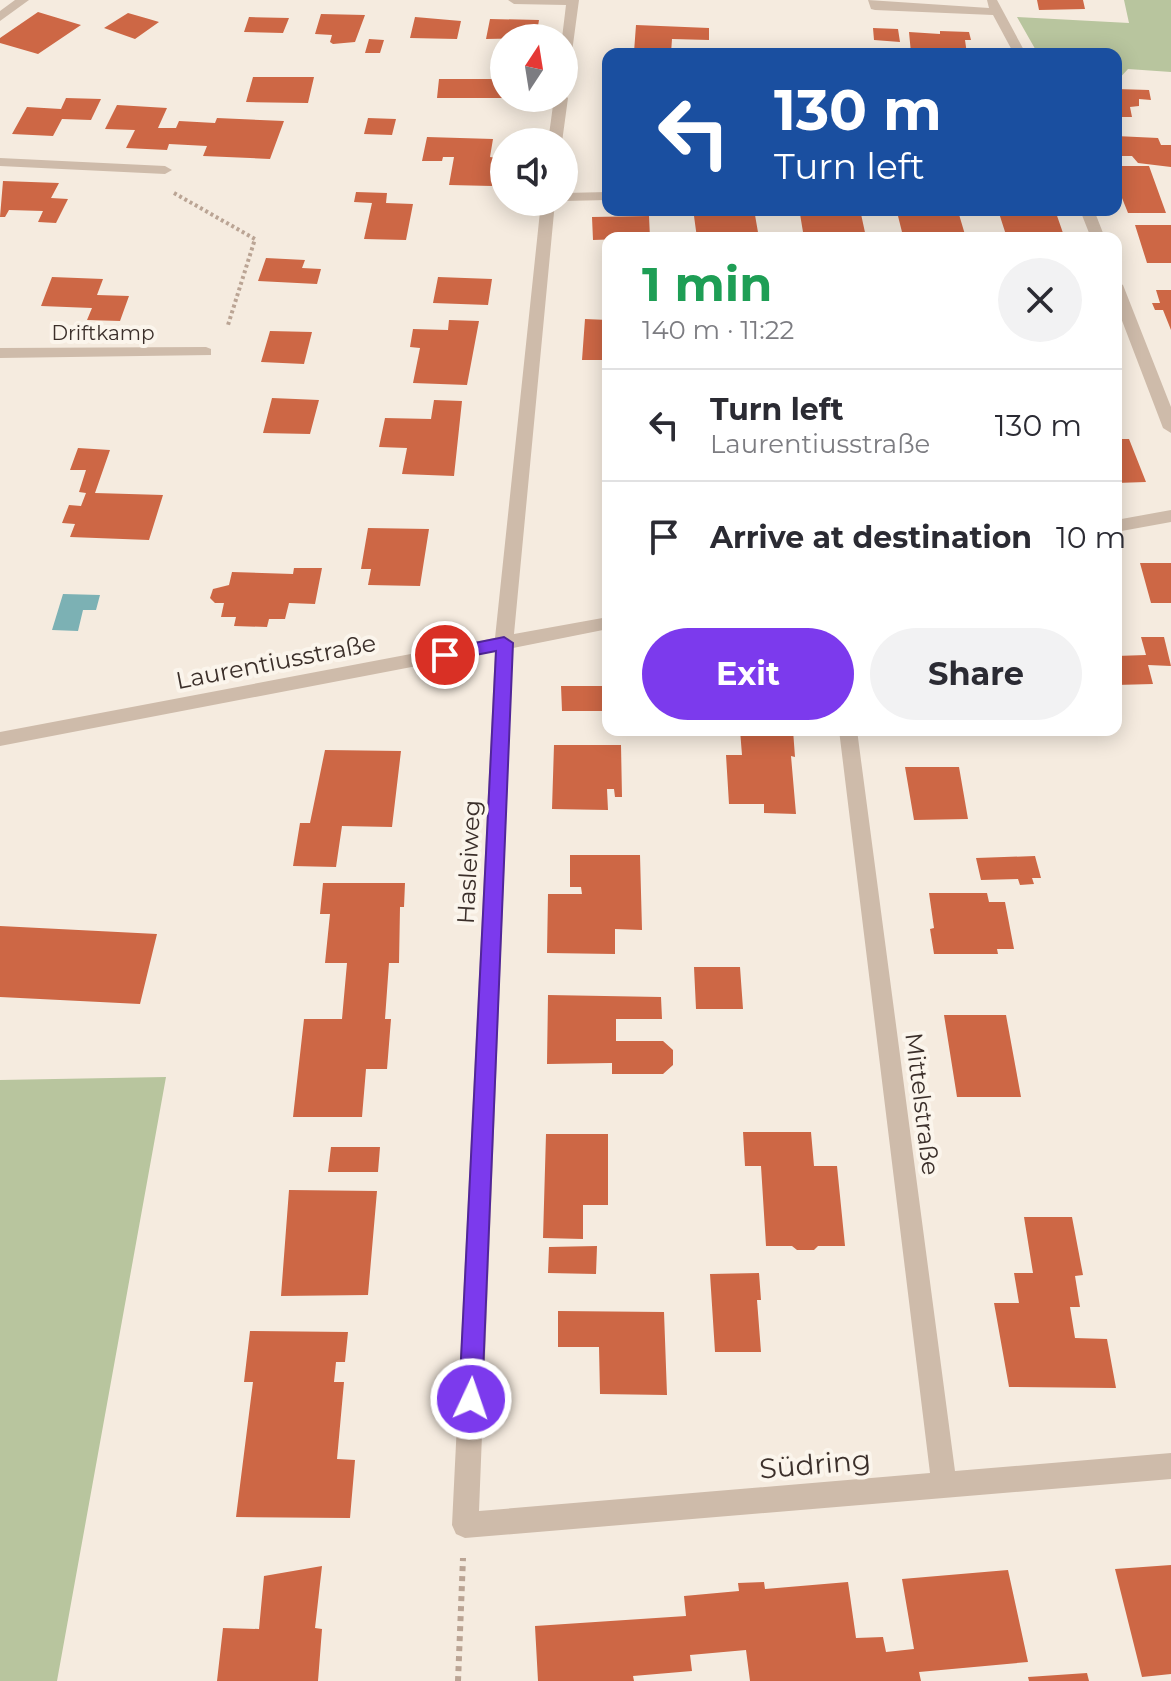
<!DOCTYPE html>
<html lang="en">
<head>
<meta charset="utf-8">
<style>
	:root { --surface:#fff; --page:#f2f2f3; --text:#2b2b33; --muted:#7c7c81; --line:#e1e1e2; --accent:#7c3aed }
	body { margin:0; font-family:Montserrat,sans-serif; background:var(--page); color:var(--text); height:100vh; display:flex; flex-direction:column; font-size:30px; white-space:nowrap }
	* { box-sizing:border-box; margin:0 }
	p { font-size:26px; color:var(--muted) }
	.icon { flex:none; width:44px; height:44px; fill:none; stroke:currentColor; stroke-width:2; stroke-linecap:round; stroke-linejoin:round }
	.map { position:relative; flex:1; overflow:hidden }
	.details { position:absolute; left:602px; top:232px; width:520px; height:504px; display:flex; flex-direction:column; background:var(--surface); border-radius:16px; box-shadow:0 4px 20px #0003 }
	.details>* { flex:none }
	.hud { position:absolute; left:602px; top:48px; width:520px; height:168px; border-radius:16px; box-shadow:0 4px 20px #0003; background:#1a4fa0; color:#fff; overflow:hidden }
	.needle { width:52px; rotate:12deg }
	.fabs { position:absolute; left:490px; top:24px; display:grid; gap:16px }
	.fabs a { display:grid; place-items:center; width:88px; height:88px; border-radius:50%; background:var(--surface); box-shadow:0 4px 20px #0003; font-size:40px }
	.pin { position:absolute; display:grid; place-items:center; width:68px; height:68px; color:#fff; margin:-34px; border:4px solid #fff; border-radius:50%; box-shadow:0 2px 8px #0007 }
	.me { position:absolute; width:88px; margin:-44px; rotate:3deg; stroke-linejoin:round; filter:drop-shadow(0 0 6px #0008) }
	.turn { display:flex; align-items:center; gap:28px; height:168px; padding:0 40px; font-size:36px }
	.turn .icon { width:104px; height:104px; stroke-width:2.5 }
	.turn b { display:block; font-size:56px; line-height:68px }
	.round { display:grid; place-items:center; flex:none; width:84px; height:84px; border-radius:42px; background:var(--page) }
	.head { display:flex; align-items:center; justify-content:space-between; height:136px; padding:0 40px }
	h1 { font-size:48px; font-weight:700; line-height:60px; color:#1e9e55 }
	.button { display:flex; gap:16px; margin-top:auto; padding:16px 40px }
	.button a { flex:1; height:92px; border-radius:48px; background:var(--accent); color:#fff; font-size:32px; font-weight:700; line-height:92px; text-align:center }
	.button a+a { background:var(--page); color:var(--text) }
	ul { padding:0; list-style:none }
	li { display:flex; align-items:center; gap:24px; height:112px; padding:0 40px; border-top:2px solid var(--line) }
	li div { flex:1 }
	li b { display:block; font-size:30px }
	li em { font-style:normal }
	.map>svg:first-child { display:block }
</style>
</head>
<body>
<div class="map">
<svg width="1171" height="1681" viewBox="0 0 1171 1681">
	<rect width="100%" height="100%" fill="#f5ebdf"/>
	<path fill="#b8c59e" d="M1124 0H1171V72L1128 69 1116 82V54H1038L1017 17 1129 23Z
		M166 1077 57 1681H0V1080Z"/>
	<path fill="#7cb1b4" d="M63 594 100 595 96 610H83L78 631 52 630Z"/>
	<path fill="#cd6745" d="M1037 0H1083L1085 9 1039 10Z
		M38 12 81 25 38 54 0 43V38Z
		M128 13 149 19 159 22 135 39 104 28Z
		M321 14 365 15 355 42 333 44 330 42 332 35 315 34Z
		M249 17 289 18 283 33 244 32Z
		M415 17 461 21 457 39 410 38Z
		M490 19 539 20 536 38 486 39Z
		M636 25 709 28V40L672 39 671 53 634 52Z
		M873 28 898 29 900 42 874 40Z
		M940 31 969 32 971 40H965L967 54 911 53 909 32 940 34Z
		M369 39 384 40 380 53H365Z
		M253 77H314L308 103 246 102Z
		M439 79H504V98H437Z
		M1116 89 1149 90 1151 100 1139 99V106L1130 107 1132 117H1116Z
		M66 98 101 99 91 120 62 119 53 136 12 134 27 107 61 109Z
		M117 105 167 108 158 128H176L179 121 215 123 217 118 284 121 270 159 203 156 207 146 169 144 167 150 126 148 135 130 105 129Z
		M368 118 396 119 392 135 364 134Z
		M1116 136 1158 138 1161 145H1171V167L1138 163 1132 156H1116Z
		M427 137 493 139 490 157 497 158 492 186 449 185 454 157H443L442 161H422Z
		M1116 166H1149L1166 213H1128L1116 183Z
		M3 181 59 183 51 198 68 199 56 223 38 222 43 211 9 210 5 217H0Z
		M356 192 387 193 386 203 413 204 406 240 364 239 372 203 354 202Z
		M998 210H1055L1063 233H1027L1026 238H1007Z
		M958 211 966 238 903 236 897 212Z
		M800 214H861L866 237 804 238Z
		M755 215 759 238H697L694 216Z
		M649 216 650 238 593 240 592 217Z
		M1135 225H1171V263H1147Z
		M266 258 305 260 302 268 321 269 317 284 258 281Z
		M52 277 103 279 97 295 129 296 120 321 87 320 92 308 41 306Z
		M438 277 492 279 488 305 433 303Z
		M1156 290H1171V330L1163 310H1155L1152 303H1160Z
		M585 319 608 320V360H582Z
		M449 320 479 321 467 385 413 383 420 348 410 347 413 329 448 330Z
		M270 331 312 332 304 364 261 362Z
		M272 398 319 400 310 434 263 433Z
		M434 400 462 401 454 476 402 474 407 448 379 447 385 418 431 419Z
		M1116 439H1129L1146 482 1116 483Z
		M78 448 110 450 95 493 163 495 149 540 70 537 75 524 62 523 69 505 81 506 86 493 79 492 86 470H70Z
		M368 528 429 529 420 586 368 585 371 569H361Z
		M1140 563H1171V603H1151Z
		M294 568H322L315 604 289 603 285 619H269L267 627 234 626 236 617H221L224 603H215L210 598 213 589 229 585 232 572 293 574Z
		M1141 637H1164L1171 666 1148 665 1153 684 1116 685V656L1146 655Z
		M561 686H608V711H562Z
		M740 730H793L795 757 791 756 796 814 764 813V804H729L726 755H742Z
		M554 745H621L622 797H615L614 789H607L608 810 552 809Z
		M325 750 401 751 392 827 342 826 336 867 293 866 300 823H310Z
		M905 767H959L968 819 914 820Z
		M570 855H640L642 930 615 929V954L547 953 548 894H582L581 887H570Z
		M1035 856 1041 878H1032L1034 884 1020 885 1018 879 981 880 976 858Z
		M323 883H405L404 907H400L399 963H389L385 1019H391L387 1069H366L362 1117H293L304 1019H342L347 963H325L330 914H320Z
		M929 893H987L989 902H1005L1014 949H997L998 954H934L930 929 934 928Z
		M0 926 157 934 140 1004 0 997Z
		M694 967H740L743 1009H696Z
		M548 995 661 997 662 1019H616V1041H663L673 1050V1065L663 1074H612V1063L547 1064Z
		M944 1015H1006L1021 1097H957Z
		M743 1132H811L814 1166H837L845 1246H818L814 1250H797L792 1246H766L761 1166H745Z
		M546 1134H608V1205H583V1239L543 1238Z
		M331 1147H380L378 1172H328Z
		M289 1190 377 1191 368 1295 281 1296Z
		M1024 1217H1072L1083 1275 1075 1276 1080 1307H1070L1075 1338 1107 1339 1116 1388 1009 1387 994 1303H1019L1014 1273H1033Z
		M597 1246 596 1274 548 1273 549 1247Z
		M759 1273 761 1300H757L761 1352H715L710 1274Z
		M558 1311 664 1312 667 1395 600 1394 599 1347H558Z
		M250 1331 348 1332 345 1362H336L334 1382H344L337 1459 355 1460 350 1518 236 1517 253 1382H244Z
		M1171 1565V1674L1142 1677 1115 1569Z
		M322 1566 315 1628 322 1629 318 1681H217L223 1628 259 1629 264 1576Z
		M1008 1570 1028 1662 919 1672 921 1681H750L746 1650 690 1655 692 1671 633 1676 634 1681H538L535 1626 686 1616 684 1596 739 1591 738 1583 764 1582 765 1589 848 1582 856 1638 883 1637 886 1652 914 1649 902 1579Z
		M1087 1673 1089 1681H1029L1028 1677Z"/>
	<g fill="none" stroke-linecap="round" stroke-linejoin="round">
		<path stroke="#baa494" stroke-width="4" stroke-dasharray="3 3" stroke-linecap="butt" d="M174 193 255 239 228 325"/>
		<path stroke="#baa494" stroke-width="6" stroke-dasharray="5 5" stroke-linecap="butt" d="M458 1681 463 1558"/>
		<path fill="#cebbaa" fill-rule="evenodd" d="M15 0H29L0 21V11Z
			M508 0H579L569 74 564 75 562 38 566 5 514 4Z
			M868 0 989 8 987 0H997L1026 54H1014L993 15 875 10 871 9Z
			M564 95 568 98 562 142H548L554 98H564Z
			M0 158 165 166 172 170 165 174 0 166Z
			M608 192V200L564 201V193Z
			M541 202H555L514 634 608 617V629L513 648 479 1511 930 1473 839 730H857L955 1471 1171 1453V1479L465 1538 456 1534 452 1525 495 651 0 746V732L495 638Z
			M1080 210H1094L1105 238H1091Z
			M1116 281 1123 285 1171 407V433L1163 428 1116 305Z
			M206 347 211 349V355L0 358V348Z
			M1171 510V522L1116 532V520Z"/>
	</g>
	<path fill="#7c3aed" stroke="#51269a" stroke-width="2" d="M504 637 513 643 482 1399 479 1407 471 1411 463 1407 459 1399 496 651 445 661 437 655 445 649Z"/>
	<g text-anchor="middle" stroke-width="8" stroke-linejoin="round" paint-order="stroke">
		<g font-size="20" fill="#3b2f2a" stroke="#fbf5ec">
			<text x="103" y="340">Driftkamp</text>
		</g>
		<g font-size="24" fill="#3b2f2a" stroke="#fbf5ec">
			<text transform="translate(276 662) rotate(-11)" y="8">Laurentiusstraße</text>
			<text transform="translate(469 862) rotate(-87)" y="8">Hasleiweg</text>
			<text transform="translate(922 1104) rotate(83)" y="8">Mittelstraße</text>
		</g>
		<g font-size="28" fill="#3b2f2a" stroke="#fbf5ec">
			<text transform="translate(815 1464) rotate(-5)" y="10">Südring</text>
		</g>
	</g>
</svg>
<div class="fabs">
<a><svg class="needle" viewBox="-14 -14 28 28"><path d="M0-13l5 13h-10z" fill="#e53935"/><path d="M0 13l5-13h-10z" fill="#7c7c81"/></svg></a>
<a><svg class="icon" aria-label="sound" viewBox="0 0 24 24"><path d="M4 9h4l5-4v14l-5-4H4zM17 9q2 3 0 6"/></svg></a>
</div>
<div class="pin" style="left:445px;top:655px;background:#d93025"><svg class="icon" aria-label="arrive" viewBox="0 0 24 24"><path d="M6 21V4h12l-3 4 3 4H6"/></svg></div>
<svg class="me" style="left:471px;top:1399px" viewBox="-20 -20 40 40"><circle r="17" fill="#7c3aed" stroke="#fff" stroke-width="3"/><path d="M0-11L8 9 0 5-8 9z" fill="#fff"/></svg>
<div class="hud">
<div class="turn"><svg class="icon" aria-label="left" viewBox="0 0 24 24"><path d="M17 20v-9H6M10 6l-5 5 5 5"/></svg><div><b>130 m</b>Turn left</div></div>
</div>
<section class="details">
<div class="head"><div><h1>1 min</h1><p>140 m · 11:22</p></div><a class="round"><svg class="icon" aria-label="close" viewBox="0 0 24 24"><path d="M6 6l12 12M18 6L6 18"/></svg></a></div>
<ul>
<li><svg class="icon" aria-label="left" viewBox="0 0 24 24"><path d="M17 20v-9H6M10 6l-5 5 5 5"/></svg><div><b>Turn left</b><p>Laurentiusstraße</p></div><em>130 m</em></li>
<li><svg class="icon" aria-label="arrive" viewBox="0 0 24 24"><path d="M6 21V4h12l-3 4 3 4H6"/></svg><div><b>Arrive at destination</b></div><em>10 m</em></li>
</ul>
<div class="button"><a>Exit</a><a>Share</a></div>
</section>
</div>
</body>
</html>
